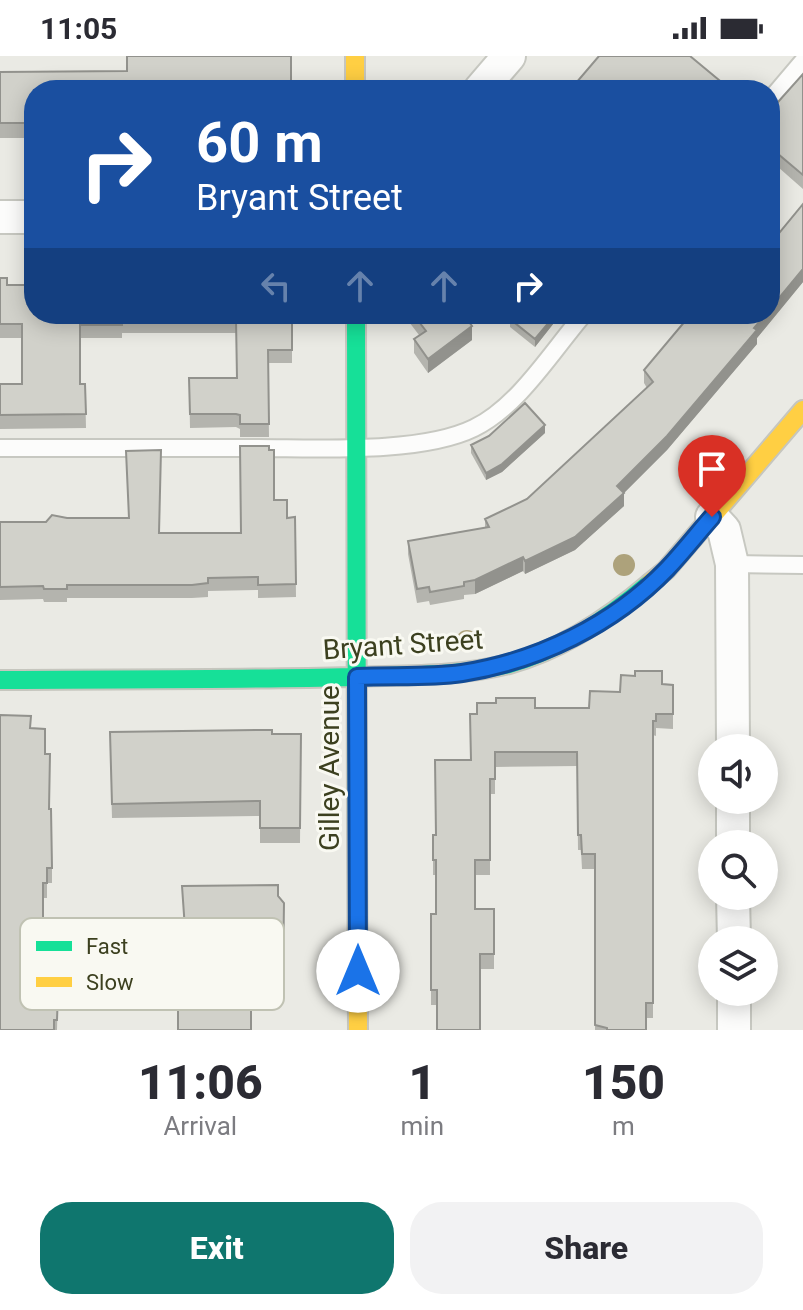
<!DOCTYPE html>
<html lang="en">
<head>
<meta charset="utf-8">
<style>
	:root { --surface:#fff; --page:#f2f2f3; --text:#2b2b33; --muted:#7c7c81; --accent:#0f766e }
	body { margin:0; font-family:Roboto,sans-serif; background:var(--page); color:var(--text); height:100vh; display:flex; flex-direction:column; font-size:30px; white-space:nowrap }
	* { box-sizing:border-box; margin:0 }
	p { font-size:26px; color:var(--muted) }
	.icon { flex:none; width:44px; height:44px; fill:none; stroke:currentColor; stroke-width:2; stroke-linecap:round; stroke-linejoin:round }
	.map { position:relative; height:974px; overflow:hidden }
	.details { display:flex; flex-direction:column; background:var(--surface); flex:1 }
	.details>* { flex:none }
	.guide { position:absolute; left:24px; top:24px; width:756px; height:244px; border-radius:32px; box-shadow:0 4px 20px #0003; background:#1a4fa0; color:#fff; overflow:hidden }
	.tools { position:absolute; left:698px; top:678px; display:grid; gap:16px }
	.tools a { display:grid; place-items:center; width:80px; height:80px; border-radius:50%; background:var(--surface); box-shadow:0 4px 20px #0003; font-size:40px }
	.pin { position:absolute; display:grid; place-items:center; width:68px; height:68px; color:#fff; margin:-82px -34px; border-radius:50% 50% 50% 0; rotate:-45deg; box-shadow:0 0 8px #0007 }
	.pin .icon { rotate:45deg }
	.me { position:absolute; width:88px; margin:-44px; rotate:0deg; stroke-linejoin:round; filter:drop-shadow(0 0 6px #0008) }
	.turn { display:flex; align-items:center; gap:28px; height:168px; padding:0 40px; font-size:36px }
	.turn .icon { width:104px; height:104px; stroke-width:2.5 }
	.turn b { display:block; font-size:56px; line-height:68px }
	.lanes { display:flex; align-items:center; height:76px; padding:0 40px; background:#0003; justify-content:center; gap:40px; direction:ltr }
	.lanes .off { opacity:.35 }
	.eta { display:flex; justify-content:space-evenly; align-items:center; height:136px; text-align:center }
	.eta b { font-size:48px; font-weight:800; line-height:56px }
	.cta { display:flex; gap:16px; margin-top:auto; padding:16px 40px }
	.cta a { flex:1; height:92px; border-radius:32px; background:var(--accent); color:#fff; font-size:32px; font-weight:800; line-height:92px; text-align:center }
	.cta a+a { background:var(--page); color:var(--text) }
	.status { display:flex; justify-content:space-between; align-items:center; height:56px; padding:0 40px; background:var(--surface); direction:ltr }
	.status svg { height:22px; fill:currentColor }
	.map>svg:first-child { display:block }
</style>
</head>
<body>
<div class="status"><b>11:05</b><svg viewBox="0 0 49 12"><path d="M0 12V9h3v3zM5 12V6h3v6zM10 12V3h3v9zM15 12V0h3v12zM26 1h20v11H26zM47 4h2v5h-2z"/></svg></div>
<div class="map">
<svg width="803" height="974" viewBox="0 0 803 974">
	<rect width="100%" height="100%" fill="#eaeae4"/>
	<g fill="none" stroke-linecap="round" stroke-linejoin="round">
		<g stroke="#c7c8c1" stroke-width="20">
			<path id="lane" d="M770 44 803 5
				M0 392C86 392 171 392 257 392 317 392 421 398 474 372 519 350 552 295 584 258
				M732 508 803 509"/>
		</g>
		<g stroke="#c7c8c1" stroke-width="36">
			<path id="street" d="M480 34 509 0
				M0 161H34
				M712 461 724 474 732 508 733 692
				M733 744V788
				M733 840 734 884
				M734 936V974"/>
		</g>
		<g stroke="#c6c6be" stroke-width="22">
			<path id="fast" d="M356 258 357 780
				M0 624C117 623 235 624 352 621 404 619 458 621 509 608 561 594 609 562 650 527"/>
		</g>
		<g stroke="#c6c6be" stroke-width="22">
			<path id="slow" d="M355 0V34
				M650 527 666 514 803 354
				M357 780 358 974"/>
		</g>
		<use href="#lane" stroke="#fcfcfb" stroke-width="16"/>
		<use href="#street" stroke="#fcfcfb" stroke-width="32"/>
		<use href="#fast" stroke="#16e098" stroke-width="18"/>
		<use href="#slow" stroke="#ffcf43" stroke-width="18"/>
	</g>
	<g fill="#ada27b">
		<circle cx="704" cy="410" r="11"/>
		<circle cx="624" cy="509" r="11"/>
		<circle cx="467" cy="585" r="11"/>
	</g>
	<path fill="#b4b4ae" d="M291 0 34 34V82H0V16L127 15Z
		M803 18V133L778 111 770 121V55Z
		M803 148V226L757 282V288L667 394 624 437V450L575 494 525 518 523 515 475 538 464 539V543L430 549 429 545 417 547 408 498V485L485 472V463L527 443 647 332 644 327V314L770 258Z
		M0 222 7 229 292 258V307H268L269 381H240V373L236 371 190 372 189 322H237L236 277H122V282H80V328H85L86 372 0 373V328H22V282H0Z
		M406 258H463L472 284 428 317 414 297V283L419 279 406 262Z
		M561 258 535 291 510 271V263Z
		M545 377 502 416 486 424 471 397V389Z
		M274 444 287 462 295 461 296 541 258 542V534L208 535V541L192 542H67V546H44L43 543 0 544V466L160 477H241Z
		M662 628 673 629V673L656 672V680L653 679V962H646V974H595V813H582L581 794H578L577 710 495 711V738H490V819H475V853H494V913H480L437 949H431V903L436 858V819H433V779H436L471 704 535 652H589L620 636Z
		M31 672 45 698 52 800V827H47V842H43V922L47 936H58L57 974H0Z
		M272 678H301L300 787H260V760L112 762 110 691Z
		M182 830 278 840 284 847 283 933H251L194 928V888H185Z"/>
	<path fill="#92928d" d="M778 98V111L770 121V107Z
		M803 213V226L757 282V288L667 394 624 437V450L575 494 525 518V505L617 430 766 258H770V253Z
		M556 258H561L535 291V283Z
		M472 270V284L428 317V303Z
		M545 369V377L502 416 486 424V417Z
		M523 501V515L475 538V524Z"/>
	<path fill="#d1d1ca" stroke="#92928d" stroke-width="2" d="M127 0H291V34H34V67H0V16L127 15Z
		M599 0H690L731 34H570Z
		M803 18V119L778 98 770 107V55Z
		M803 148V213L770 253V188Z
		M0 222H7V229H34V258H292V294H268L269 368H240V359L236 358H190L189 322H237L236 264 122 263V269H80V328H85L86 358 0 359V328H22V268H0Z
		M413 258H463L472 270 428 303 414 283 426 275Z
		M514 258H556L535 283 510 263Z
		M691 258H766L754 272 757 274 667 380 617 430 624 437 575 481 525 505 523 501 475 524 464 526V530L430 536 429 531 417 533 408 485 489 471 485 463 527 443 653 326 644 314Z
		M525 347 545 369 502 408 486 417 471 389 489 380Z
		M240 390H269V394H274V444H287V462L295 461 296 528 258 529V521L208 522V527L192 529H67V533H44L43 530 0 531V466H46L52 459 67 462H129L126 395 161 394 159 477H241Z
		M635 615H662V628L673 629V658H656V665H653V947H646V974H607V972L595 969V798H582L581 779H578L577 696H495V723H490V804H475V853H494V898H480V974H437V934H431V858H436V804H433V779H436L435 704H471L470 658H477V647H496V642H535V652H589L590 635 620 636 621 619 635 620Z
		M0 659 31 660 30 672 45 673V698H50L49 753H51L52 812H47V827H43V922H47V936H58L57 964H54V974H0Z
		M258 674H272V678H301L300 772H260V745L112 748 110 676Z
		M278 829V840L284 847 283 918H251V974H178V928H194V873H185L182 830Z"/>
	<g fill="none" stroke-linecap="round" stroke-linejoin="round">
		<g stroke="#114b97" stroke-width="20">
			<path id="route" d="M358 915 357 621C391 619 427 622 462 617 538 605 613 569 667 513 683 496 697 478 712 461"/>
		</g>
		<use href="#route" stroke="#1a73e8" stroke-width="14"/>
	</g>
	<g text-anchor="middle" stroke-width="6" stroke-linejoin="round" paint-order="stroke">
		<g font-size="28" fill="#3c401f" stroke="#f9f9f2">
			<text transform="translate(403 588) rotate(-4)" y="10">Bryant Street</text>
			<text transform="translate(329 712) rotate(-90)" y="10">Gilley Avenue</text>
		</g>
	</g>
	<rect x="20" y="862" width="264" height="92" rx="12" fill="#f9f9f2" stroke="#c0c2b3" stroke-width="2"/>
	<rect x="36" y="885" width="36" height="10" fill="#16e098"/>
	<rect x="36" y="921" width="36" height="10" fill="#ffcf43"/>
	<g font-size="22" fill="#3c401f">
		<text x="86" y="898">Fast</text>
		<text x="86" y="934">Slow</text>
	</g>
</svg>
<div class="tools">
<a><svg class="icon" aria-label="sound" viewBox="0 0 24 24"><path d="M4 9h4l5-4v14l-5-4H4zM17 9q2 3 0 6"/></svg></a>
<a><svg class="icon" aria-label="search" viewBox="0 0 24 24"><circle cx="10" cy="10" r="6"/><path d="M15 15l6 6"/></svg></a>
<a><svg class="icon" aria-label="layers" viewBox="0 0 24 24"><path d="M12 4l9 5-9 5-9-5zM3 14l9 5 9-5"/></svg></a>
</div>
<div class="pin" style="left:712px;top:461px;background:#d93025"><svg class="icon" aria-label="arrive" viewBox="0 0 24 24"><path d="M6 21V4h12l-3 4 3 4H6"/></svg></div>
<svg class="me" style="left:358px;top:915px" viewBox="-20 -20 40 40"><circle r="19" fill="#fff"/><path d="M0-13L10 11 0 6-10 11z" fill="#1a73e8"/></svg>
<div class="guide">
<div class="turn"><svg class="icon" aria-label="right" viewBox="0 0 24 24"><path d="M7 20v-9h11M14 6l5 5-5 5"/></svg><div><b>60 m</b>Bryant Street</div></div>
<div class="lanes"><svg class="icon off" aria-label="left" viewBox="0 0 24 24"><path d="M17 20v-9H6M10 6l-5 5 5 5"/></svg><svg class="icon off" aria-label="ahead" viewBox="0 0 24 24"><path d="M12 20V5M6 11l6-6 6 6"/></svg><svg class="icon off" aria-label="ahead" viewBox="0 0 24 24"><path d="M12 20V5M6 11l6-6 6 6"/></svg><svg class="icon" aria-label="right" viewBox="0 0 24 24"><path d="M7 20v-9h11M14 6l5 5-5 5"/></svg></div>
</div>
</div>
<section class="details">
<div class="eta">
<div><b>11:06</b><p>Arrival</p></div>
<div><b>1</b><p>min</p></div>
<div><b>150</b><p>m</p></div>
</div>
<div class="cta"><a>Exit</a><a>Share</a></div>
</section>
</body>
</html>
